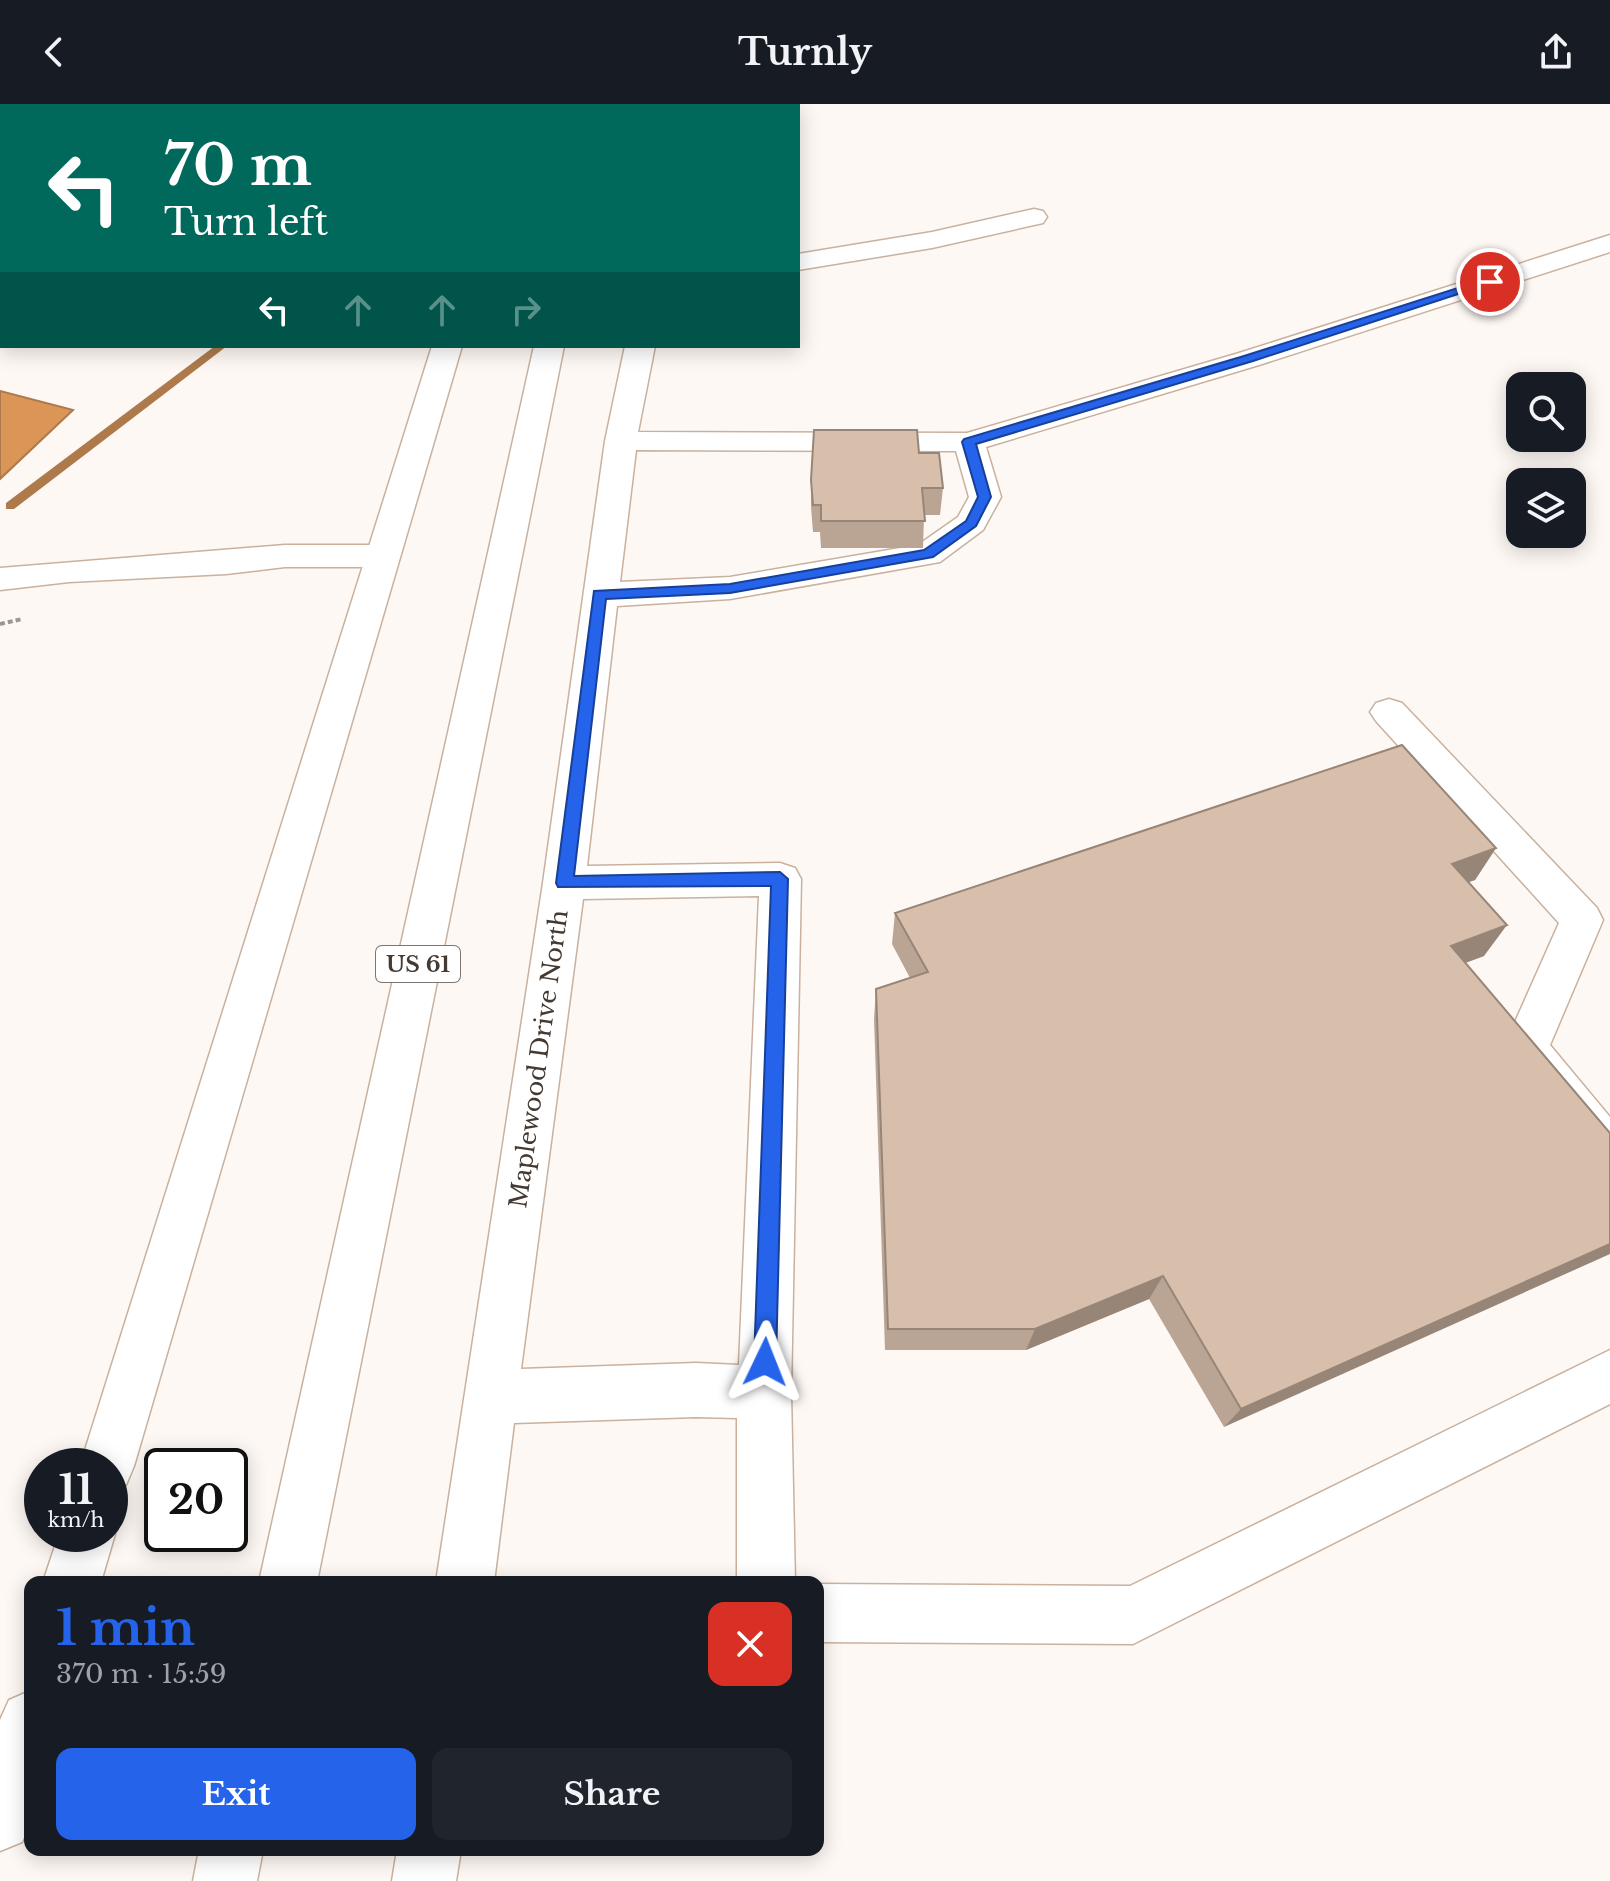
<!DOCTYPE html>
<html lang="en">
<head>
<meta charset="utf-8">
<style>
	:root { --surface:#171b24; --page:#20242c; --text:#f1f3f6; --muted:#9ea1a6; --accent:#2563eb }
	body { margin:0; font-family:"Libre Baskerville",serif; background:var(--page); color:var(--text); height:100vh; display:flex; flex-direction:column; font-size:30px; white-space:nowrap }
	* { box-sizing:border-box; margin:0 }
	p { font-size:26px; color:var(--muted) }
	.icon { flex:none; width:44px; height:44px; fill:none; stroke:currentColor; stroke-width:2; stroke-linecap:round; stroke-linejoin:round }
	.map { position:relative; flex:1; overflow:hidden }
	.side { position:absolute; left:24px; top:1472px; width:800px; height:280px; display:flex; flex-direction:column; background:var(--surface); border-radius:16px; box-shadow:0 4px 20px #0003 }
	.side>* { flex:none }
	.hud { position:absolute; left:0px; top:0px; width:800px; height:244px; box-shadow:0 4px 20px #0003; background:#00695c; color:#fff; overflow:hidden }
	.fabs { position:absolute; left:1506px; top:268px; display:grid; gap:16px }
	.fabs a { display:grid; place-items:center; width:80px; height:80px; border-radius:16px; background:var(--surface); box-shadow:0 4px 20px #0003; font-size:40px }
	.speed { position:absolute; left:24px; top:1344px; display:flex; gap:16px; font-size:40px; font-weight:700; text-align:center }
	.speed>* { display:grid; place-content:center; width:104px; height:104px; border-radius:50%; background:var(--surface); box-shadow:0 4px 20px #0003; line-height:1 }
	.speed small { font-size:20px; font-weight:400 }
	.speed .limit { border:4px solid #111; border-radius:12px; background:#fff; color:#111 }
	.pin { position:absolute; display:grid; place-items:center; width:68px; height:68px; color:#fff; margin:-34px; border:4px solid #fff; border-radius:50%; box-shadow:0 2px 8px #0007 }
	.me { position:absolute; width:88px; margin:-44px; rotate:2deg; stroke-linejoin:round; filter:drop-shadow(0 0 6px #0008) }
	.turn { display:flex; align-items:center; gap:28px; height:168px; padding:0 32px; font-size:36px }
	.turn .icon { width:104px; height:104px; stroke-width:2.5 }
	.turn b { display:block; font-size:56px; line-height:68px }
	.lanes { display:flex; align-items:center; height:76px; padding:0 32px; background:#0003; justify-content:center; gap:40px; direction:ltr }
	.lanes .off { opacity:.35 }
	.round { display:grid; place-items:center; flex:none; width:84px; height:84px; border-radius:16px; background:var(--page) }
	.summary { display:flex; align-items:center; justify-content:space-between; height:136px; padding:0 32px }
	h1 { font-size:48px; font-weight:800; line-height:60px; color:var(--accent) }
	.button { display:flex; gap:16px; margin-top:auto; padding:16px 32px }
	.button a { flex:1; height:92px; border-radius:16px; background:var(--accent); color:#fff; font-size:32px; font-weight:800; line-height:92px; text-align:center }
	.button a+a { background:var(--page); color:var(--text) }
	header { display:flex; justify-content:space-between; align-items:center; height:104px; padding:0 32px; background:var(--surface); font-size:36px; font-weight:800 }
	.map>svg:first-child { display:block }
</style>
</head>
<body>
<header><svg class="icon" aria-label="back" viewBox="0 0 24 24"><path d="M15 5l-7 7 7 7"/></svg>Turnly<svg class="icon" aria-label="share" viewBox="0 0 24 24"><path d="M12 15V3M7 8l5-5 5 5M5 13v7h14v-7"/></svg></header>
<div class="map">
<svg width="1610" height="1777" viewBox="0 0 1610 1777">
	<rect width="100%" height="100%" fill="#fef8f4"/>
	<path fill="#db9557" stroke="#ae7a4c" stroke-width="2" d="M0 287 73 306 0 375Z"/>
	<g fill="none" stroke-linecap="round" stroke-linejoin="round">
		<path fill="#ae7a4c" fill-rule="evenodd" d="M215 242H227L14 405H6V399Z"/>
		<g stroke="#c9b19e" stroke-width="3">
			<path id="minor" d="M145 0H169V2H145Z
				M233 0H257V2H233Z
				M1034 105 1043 107 1047 113 1043 119 932 144 798 166V150L932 128Z
				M1610 131V148L1259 261 986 343 1001 393 983 426 940 458 730 495 617 502 587 762 780 759 795 764 801 775 791 1289 795 1478H737V1314L696 1313 514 1319 494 1478H436L543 779 605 337 625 242H655L638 328 967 329 1239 249ZM636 346 956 347 969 393 958 413 918 441 730 473 620 478ZM759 792 739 1261 696 1259 521 1265 583 795Z
				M285 441H383L395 444 400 452 395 460 383 463H285L226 470 69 478 0 486V464Z
				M1389 595 1402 599 1597 804 1603 816 1550 941 1610 1013V1070L1593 1064 1510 959 1503 945 1559 819 1376 617 1370 608 1376 599Z
				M1610 1246V1300L1133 1540 818 1538V1480L1130 1482Z
				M397 1746H461L456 1777H392Z"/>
		</g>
		<g stroke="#c9b19e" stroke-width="3">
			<path id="major" d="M504 0H528V2H504Z
				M588 0H612V2H588Z
				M432 242H462L134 1362 126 1381 110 1388V1362H80Z
				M534 242H564L317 1478H259Z
				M110 1417 115 1430 101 1478H43L59 1430H110Z
				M30 1587V1720L22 1738 0 1747V1616L9 1596Z
				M199 1746H263L257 1777H193Z"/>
		</g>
		<path stroke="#9d958e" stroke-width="4" stroke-dasharray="5 3" stroke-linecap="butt" d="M0 520 22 515"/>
		<use href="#minor" fill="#fff" fill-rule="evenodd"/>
		<use href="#major" fill="#fff" fill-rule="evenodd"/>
	</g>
	<path fill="#baa494" d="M919 349 943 384 940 411H924L923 444H821L820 428H813L811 403V376Z
		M1496 744 1475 776 1468 778 1484 852 1465 859 1610 1029 1224 1323 1149 1195 1026 1246H885L874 915 876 885 910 874 892 840 895 809Z"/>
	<path fill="#978678" d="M1496 744 1475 776 1431 791 1452 760Z
		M1507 821 1484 852 1430 872 1451 842Z
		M1610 1140V1150L1224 1323 1241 1305Z
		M1163 1172 1149 1195 1026 1246 1035 1225Z"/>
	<path fill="#d8bfac" stroke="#978678" stroke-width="2" d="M814 326H917L919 349H939L943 384H922L925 417H821V401H813L811 376Z
		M1402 641 1496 744 1452 760 1507 821 1451 842 1610 1029V1140L1241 1305 1163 1172 1035 1225H888L876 885 928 868 895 809Z"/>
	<path fill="#2563eb" stroke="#184099" stroke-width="2" d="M1486 175 1495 178 1253 257 976 340 991 393 976 422 933 453 730 489 606 495 574 772 780 768 788 775 776 1258 773 1266 765 1269 758 1266 754 1258 771 782 558 783 556 779 594 487 730 480 924 446 966 417 978 393 962 338 964 335 1244 252Z"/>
	<g text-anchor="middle" stroke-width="6" stroke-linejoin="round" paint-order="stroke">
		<rect fill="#fff" stroke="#7c7570" stroke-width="2" x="376" y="842" width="84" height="36" rx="6"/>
		<g font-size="22" font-weight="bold" fill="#443a32">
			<text x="418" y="868">US 61</text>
		</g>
		<g font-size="24" fill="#443a32" stroke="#fff">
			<text transform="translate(539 955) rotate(-82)" y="8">Maplewood Drive North</text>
		</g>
	</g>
</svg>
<div class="fabs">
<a><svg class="icon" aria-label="search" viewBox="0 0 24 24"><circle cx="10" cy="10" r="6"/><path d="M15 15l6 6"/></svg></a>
<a><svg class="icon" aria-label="layers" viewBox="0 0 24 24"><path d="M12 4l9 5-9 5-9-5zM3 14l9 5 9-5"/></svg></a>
</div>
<div class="speed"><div>11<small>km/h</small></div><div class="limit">20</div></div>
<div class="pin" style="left:1490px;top:178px;background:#d93025"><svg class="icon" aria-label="arrive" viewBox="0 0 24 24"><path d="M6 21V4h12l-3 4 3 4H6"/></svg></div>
<svg class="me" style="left:765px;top:1258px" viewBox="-20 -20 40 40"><path d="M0-17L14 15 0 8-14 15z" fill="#2563eb" stroke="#fff" stroke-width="4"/></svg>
<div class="hud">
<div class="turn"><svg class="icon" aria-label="left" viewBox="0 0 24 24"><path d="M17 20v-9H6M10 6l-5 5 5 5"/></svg><div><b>70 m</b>Turn left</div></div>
<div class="lanes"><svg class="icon" aria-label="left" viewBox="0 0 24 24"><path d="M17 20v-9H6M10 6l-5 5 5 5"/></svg><svg class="icon off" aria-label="ahead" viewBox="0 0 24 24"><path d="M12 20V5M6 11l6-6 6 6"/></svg><svg class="icon off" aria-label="ahead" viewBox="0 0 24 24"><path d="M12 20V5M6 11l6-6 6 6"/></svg><svg class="icon off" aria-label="right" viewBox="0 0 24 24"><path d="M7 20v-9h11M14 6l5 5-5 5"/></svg></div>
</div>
<section class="side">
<div class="summary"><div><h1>1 min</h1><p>370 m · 15:59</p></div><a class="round" style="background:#d93025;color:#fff"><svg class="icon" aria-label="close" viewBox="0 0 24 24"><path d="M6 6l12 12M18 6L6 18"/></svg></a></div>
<div class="button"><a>Exit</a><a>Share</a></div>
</section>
</div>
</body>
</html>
